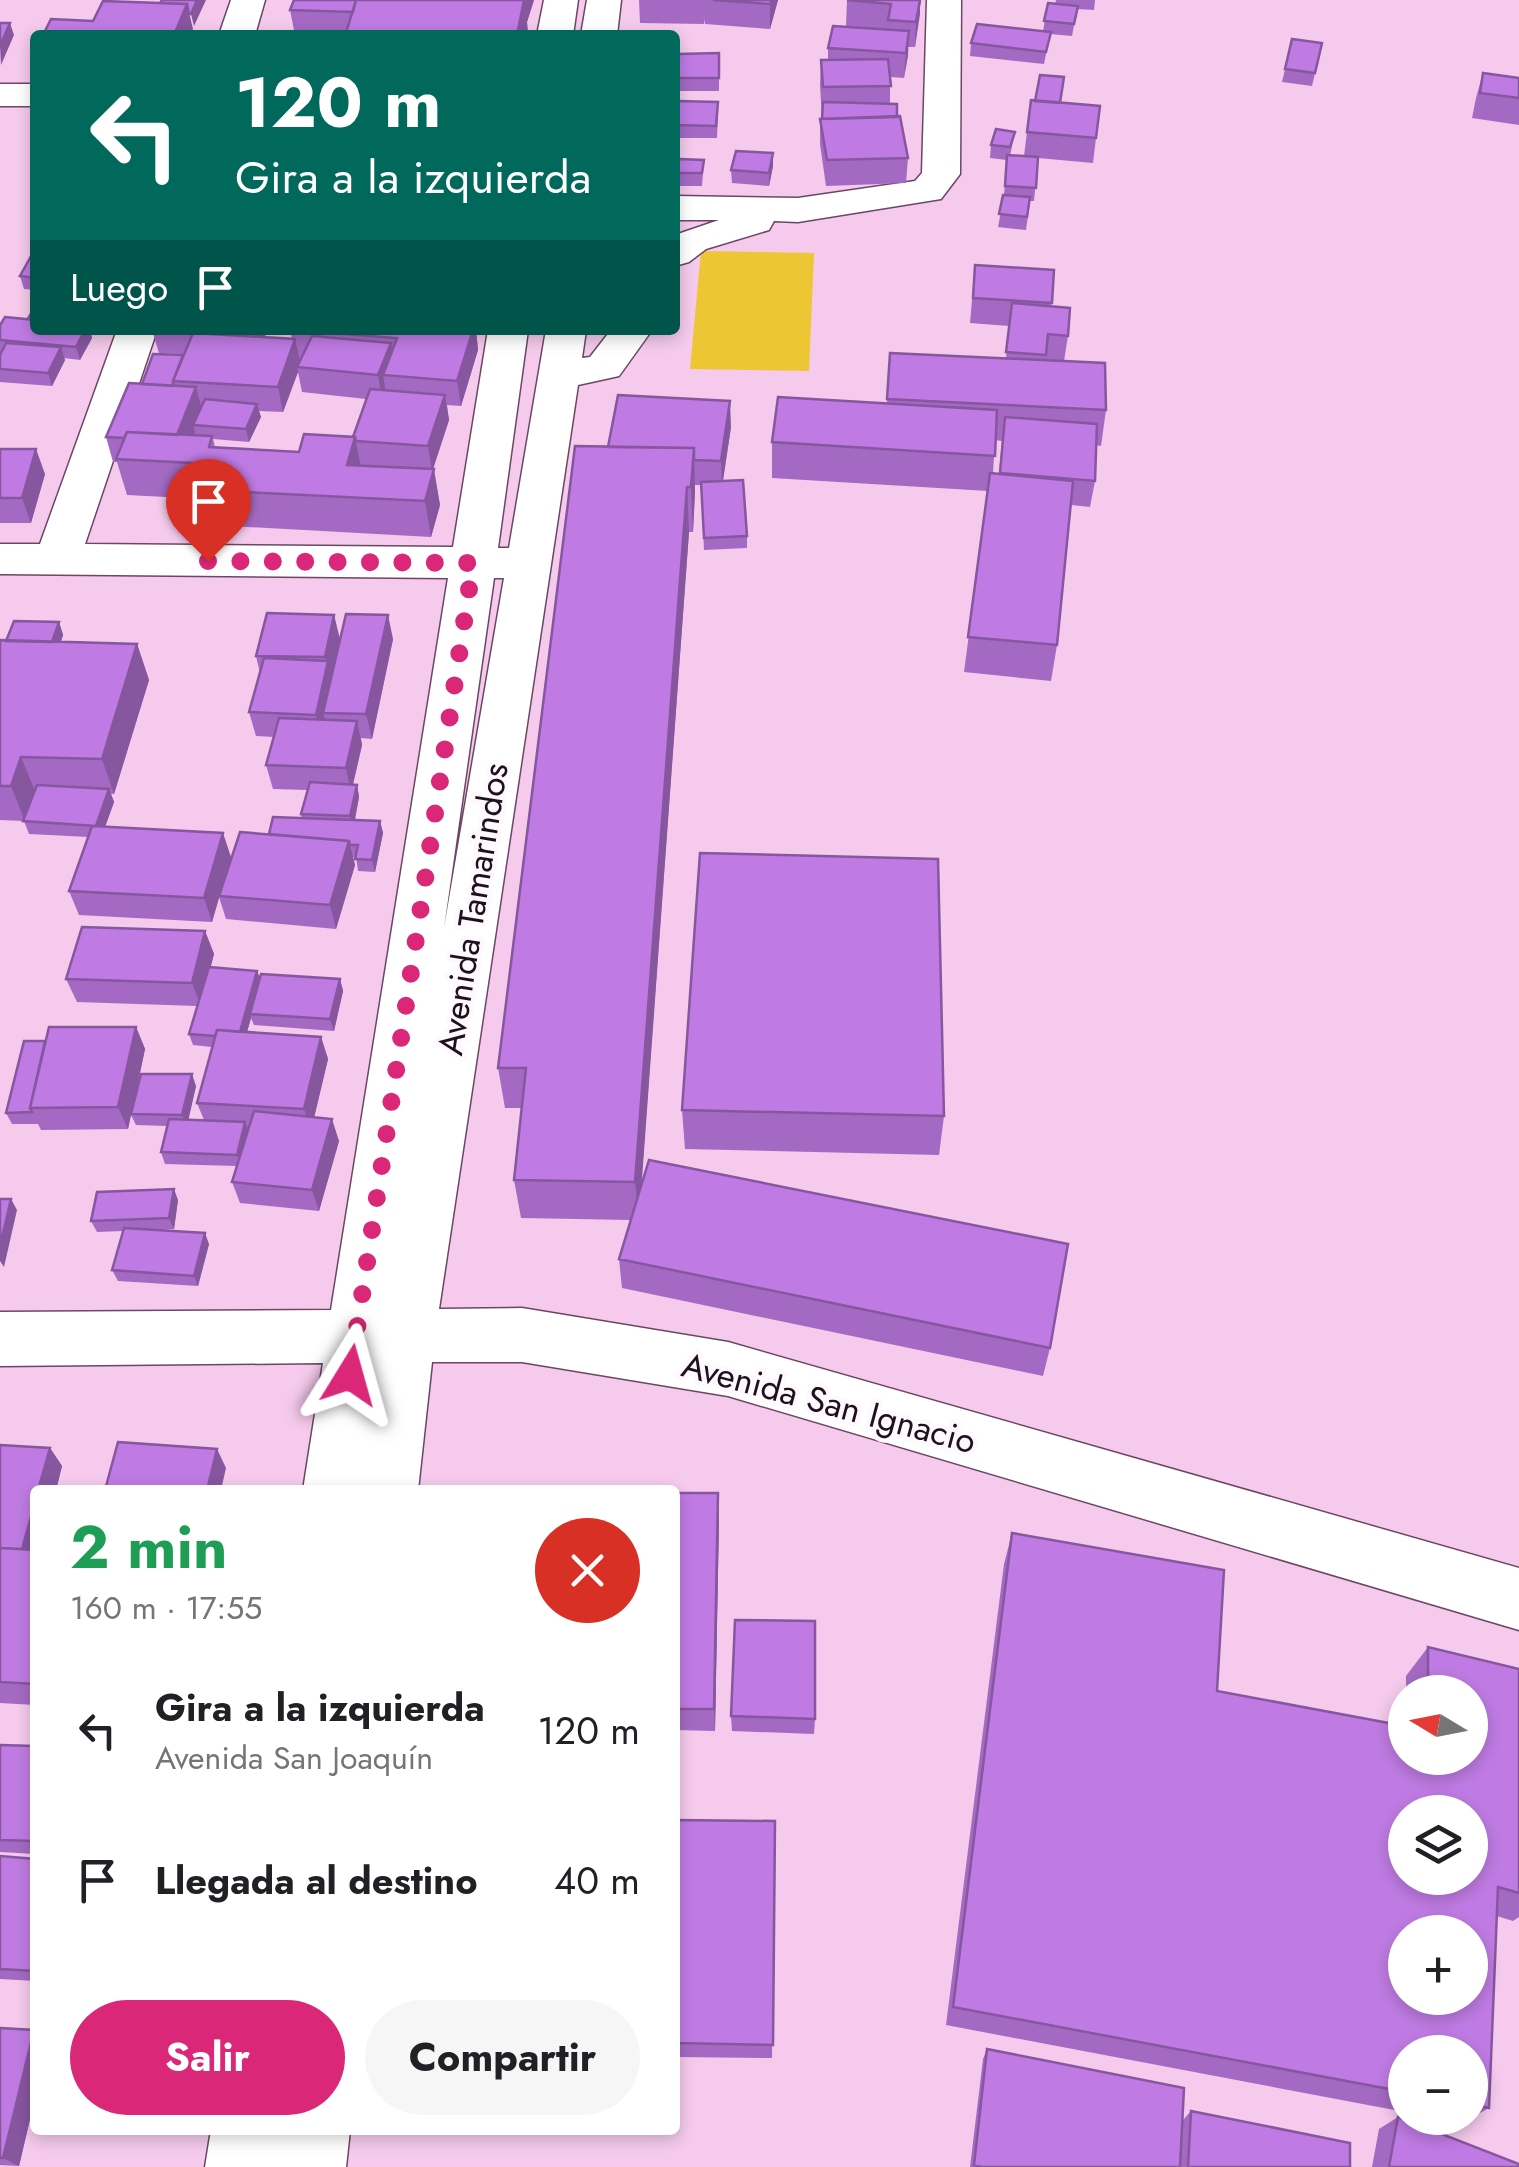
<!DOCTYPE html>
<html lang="es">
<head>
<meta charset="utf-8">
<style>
	:root { --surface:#fff; --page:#f6f6f6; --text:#202124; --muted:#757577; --accent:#db2777 }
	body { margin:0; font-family:Jost,sans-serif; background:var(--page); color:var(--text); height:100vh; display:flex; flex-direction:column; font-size:38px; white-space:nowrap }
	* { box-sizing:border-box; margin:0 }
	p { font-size:32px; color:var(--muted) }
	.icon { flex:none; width:55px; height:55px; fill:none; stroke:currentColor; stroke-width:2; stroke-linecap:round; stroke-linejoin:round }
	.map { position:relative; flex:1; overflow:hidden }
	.sheet { position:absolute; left:30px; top:1485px; width:650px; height:650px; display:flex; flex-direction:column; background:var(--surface); border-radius:10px; box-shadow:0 5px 15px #0003 }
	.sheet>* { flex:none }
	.hud { position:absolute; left:30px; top:30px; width:650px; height:305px; border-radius:10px; box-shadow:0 5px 15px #0003; background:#00695c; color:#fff; overflow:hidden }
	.needle { width:65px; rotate:280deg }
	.controls { position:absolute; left:1388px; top:1675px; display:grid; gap:20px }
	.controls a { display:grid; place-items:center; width:100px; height:100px; border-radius:50%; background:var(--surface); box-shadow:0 5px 15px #0003; font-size:50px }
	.pin { position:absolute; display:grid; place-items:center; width:85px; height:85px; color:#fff; margin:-102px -42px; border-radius:50% 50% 50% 0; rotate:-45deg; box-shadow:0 0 10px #0007 }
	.pin .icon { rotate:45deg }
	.me { position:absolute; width:110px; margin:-55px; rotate:8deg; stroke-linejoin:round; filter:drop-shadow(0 0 8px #0008) }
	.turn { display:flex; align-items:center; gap:35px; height:210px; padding:0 40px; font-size:45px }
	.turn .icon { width:130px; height:130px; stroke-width:2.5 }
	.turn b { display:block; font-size:70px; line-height:85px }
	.then { display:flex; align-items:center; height:95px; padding:0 40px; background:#0003; gap:20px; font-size:38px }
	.round { display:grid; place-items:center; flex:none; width:105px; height:105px; border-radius:52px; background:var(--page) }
	.overview { display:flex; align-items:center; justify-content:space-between; height:170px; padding:0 40px }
	h1 { font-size:60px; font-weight:700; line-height:75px; color:#1e9e55 }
	.action { display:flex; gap:20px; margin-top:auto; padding:20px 40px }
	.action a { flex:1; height:115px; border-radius:60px; background:var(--accent); color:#fff; font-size:40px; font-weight:700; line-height:115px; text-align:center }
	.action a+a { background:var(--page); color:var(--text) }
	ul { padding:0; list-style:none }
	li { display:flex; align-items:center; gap:30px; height:150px; padding:0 40px }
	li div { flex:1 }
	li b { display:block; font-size:38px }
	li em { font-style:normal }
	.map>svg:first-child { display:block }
</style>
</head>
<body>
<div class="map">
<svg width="1519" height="2167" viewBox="0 0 1519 2167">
	<rect width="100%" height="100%" fill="#f5caec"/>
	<path fill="#edc633" d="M701 251 814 253 809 371 690 369Z"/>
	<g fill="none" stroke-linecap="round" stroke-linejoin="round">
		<g stroke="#6b4764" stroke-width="3">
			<path id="minor" d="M231 0H265L255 35H219Z
				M544 0H578L573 35H537Z
				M587 0H621L617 35H581Z
				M927 0H961L960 174 941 199 798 222 774 221 769 230 706 249 689 262 675 266V235L719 220H675V196L798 198 915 181 922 173Z
				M0 84H35V106H0Z
				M117 330H157L85 544 453 547 488 330H528L498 548H509L546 330H586L582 358 590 357 611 330H652L619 376 578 385 439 1309 522 1308 728 1342 1519 1568V1630L728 1396 522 1362H432L418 1490H303L323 1363 0 1366V1312L331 1310 448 578 0 574V544H40ZM494 578H504L444 928Z
				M211 2130H350L346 2167H205Z"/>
		</g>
		<use href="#minor" fill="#fff" fill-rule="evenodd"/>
	</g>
	<path fill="#a46ac3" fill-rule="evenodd" d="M294 0H534L527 22 528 35H295L290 10Z
		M639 0H778L770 29 705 24V19L704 24 640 23Z
		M847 0H921L915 47H908L904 78 890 77V104L897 117 908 158 906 183 826 186 820 144V119H822L820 85 821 60H828V48L888 30 846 26Z
		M1056 0H1095L1094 10 1077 9 1072 36 1050 34 1044 64 970 56 971 43 1043 31 1048 3 1055 4Z
		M1292 39 1322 43 1312 86 1282 82Z
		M719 53V91H678V78Z
		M1483 73 1519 78V125L1472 118 1476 98Z
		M1031 100 1061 103 1096 138 1093 163 1038 158 1034 201H1030L1026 230 998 227 1004 195 1007 160 990 158 991 145 1015 132 1010 156H1024Z
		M718 115 717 138H677L676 125Z
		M35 133V159L30 143Z
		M773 153V166L769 186 732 183 731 170Z
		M704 160 702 186H677V173Z
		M35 249V290L24 289 20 276Z
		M975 265 1052 303 1051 306 1068 336 1064 361 1106 410 1101 446 1096 445 1095 481 1090 507 1071 505 1057 645 1051 681 964 672 988 491 772 478V442L887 403 890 353 1006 359 1009 326 970 323ZM995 440 1002 441 999 473H993Z
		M35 306V330H95L91 335 92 338 80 360 64 358 65 360 52 386 0 382V325L30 320 29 317Z
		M152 330H264L266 338 292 339 290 330H476L478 350 461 406 447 405 449 420 433 469 440 505 431 537 193 524 186 498 127 495 117 462H113L106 437 142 384 184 354 159 353ZM298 372 302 392 366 399 353 437 299 452 215 447 213 439 249 442 261 417 259 411 283 412Z
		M731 427 723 481 747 536V548L704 550 701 485H695L693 532H689L641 1187 1050 1348 1043 1376 622 1288 619 1259 631 1220 521 1218 514 1180 522 1108H505L498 1068 608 447Z
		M0 449 45 474 31 523H0Z
		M334 615 340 640 393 639 372 739 361 738 362 745 353 784 357 785 359 797 355 820 380 821 383 833 375 872 358 871 356 857H353L355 865 336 929 226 919 219 897 212 922 79 915 69 891 89 837 29 834 24 821 0 820V640L6 641 59 622 63 635 61 642 137 644 149 680 114 794H111L114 802 105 827 231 857 225 877 269 834 302 818 301 814 307 790 273 789 266 765 274 737 256 736 249 712 260 673 256 656Z
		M205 931 214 954 210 967 257 971 260 978 340 979 343 991 334 1031 254 1025 251 1018 247 1032 321 1037 328 1059 314 1117 339 1141 319 1211 240 1203 232 1182 237 1166 165 1164 161 1152 167 1126 136 1125 131 1115 128 1129 41 1130 38 1124H12L6 1113 45 1041 136 1027 145 1049 135 1097 196 1086 188 1120H204L197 1103 212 1047 193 1045 189 1034 197 1006 77 1002 66 979Z
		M682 1110 944 1116 939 1155 685 1149Z
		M178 1200 174 1229 154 1230 209 1244 198 1286 118 1281 112 1270 123 1231 97 1232 91 1221Z
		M0 1445 50 1448 62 1466 56 1490H35V1705L0 1703Z
		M675 1493 719 1519 715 1731 675 1730Z
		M1012 1533 1217 1691 1405 1758 1470 1692H1406V1676L1428 1647 1519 1669V1917L1513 1921 1497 1916 1489 2108 1462 2123 1433 2118H1470V2052H1405V2112L946 2025 1004 1564Z
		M731 1716 815 1719 814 1734 732 1731Z
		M0 1745 35 1746V1854L0 1852Z
		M675 1820 775 1821 772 2058 675 2057Z
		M0 1856 35 1859V1981L0 1979Z
		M0 2028 35 2031V2098L19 2166 0 2165Z
		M987 2049 1183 2120 1191 2111 1350 2167H970L983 2059Z
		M1398 2117 1519 2167H1372L1379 2129Z"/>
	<path fill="#86569f" d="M197 0H206L194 26 191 14Z
		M524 0H534L527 22 528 35H517Z
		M772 0H778L770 29V4Z
		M920 0V14L915 47 916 22Z
		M187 4 193 29 190 35H174Z
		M10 23 14 35 1 65 0 46Z
		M909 31 908 56 904 78 906 53Z
		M773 153V166L769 186V173Z
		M85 330H90L92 338 80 360 76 347Z
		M254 330H264L266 339 259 358 254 332Z
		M473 330H476L478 350 461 406 457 381Z
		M295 339 301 365 297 367 298 372 283 412 278 387Z
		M391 343 396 369 383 375 386 392 382 400 378 375Z
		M61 347 65 360 52 386 48 373Z
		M196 387 203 413 193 425 195 432 183 462 174 441Z
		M445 395 449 420 432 472 428 446Z
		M730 401 731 427 722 486 721 461Z
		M257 404 261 417 249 442 246 429Z
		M355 437 362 473 347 465Z
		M694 448 695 493 693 532 691 487Z
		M36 449 45 474 31 523 22 498Z
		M434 469 440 505 431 537 425 501Z
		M687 487 689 532 639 1220 635 1182Z
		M334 615 340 640 323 713 326 722 322 739 316 715 327 667 325 657Z
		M388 615 393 639 372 739 366 714Z
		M59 622 63 635 51 670 46 657Z
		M137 644 149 680 114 794 102 759Z
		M357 721 362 745 351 793 346 768Z
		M21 757 35 791 25 821 11 786Z
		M357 785 359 797 353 828 350 816Z
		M109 789 114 802 101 838 96 826Z
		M380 821 383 833 375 872 372 860Z
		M223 833 231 857 212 922 204 898Z
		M349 841 355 865 336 929 330 905Z
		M205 931 214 954 201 1006 192 983Z
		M257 971 261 983 250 1014 251 1018 242 1049 238 1038Z
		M340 979 343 991 334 1031 330 1019Z
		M136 1027 145 1049 128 1129 118 1107Z
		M321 1037 328 1059 311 1131 304 1109Z
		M192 1074 196 1086 187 1126 182 1115Z
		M332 1119 339 1141 319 1211 312 1190Z
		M245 1122 250 1133 241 1166 237 1155Z
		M174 1189 178 1200 174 1229 169 1218Z
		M11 1199 17 1210 4 1267 0 1261V1246Z
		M205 1233 209 1244 198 1286 194 1276Z
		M50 1448 62 1466 56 1490H38Z
		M217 1449 226 1468 221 1490H207Z
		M718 1493 719 1519 715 1731 714 1709Z
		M35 1502V1566L21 1551Z
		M34 2030 35 2098 19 2166 3 2158Z"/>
	<path fill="#bf7be3" stroke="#86569f" stroke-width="2.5" fill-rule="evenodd" d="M162 0H197L191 14H189L187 4 160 3Z
		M294 0H356L353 12 290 10Z
		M356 0H524L517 35 346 33Z
		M713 0H772L770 4Z
		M847 0H920L916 22 888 20 891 4Z
		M103 1 187 4 174 35H43L51 19 93 21Z
		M1048 3 1078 6 1074 24 1044 21Z
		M0 23H10L0 46Z
		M977 24 1051 32 1046 52 971 43Z
		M833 26 909 31 906 53 828 48Z
		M1292 39 1322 43 1315 73 1285 69Z
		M719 53V78H678L679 54Z
		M888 59 891 86 823 87 821 60Z
		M1483 73 1519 78V98L1480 93Z
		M1040 75 1064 77 1060 103 1035 101Z
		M1031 100 1100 106 1096 138 1027 132Z
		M678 101 718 102 716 126 676 125Z
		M823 102 897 104V117L822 119Z
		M900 116 908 158 827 160 820 119Z
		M996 129 1015 132 1010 147 991 145Z
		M736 151 773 153 769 173 731 170Z
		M1007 155 1038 157 1036 188 1005 186Z
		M679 159 704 160 702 173H677Z
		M1003 195 1030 197 1027 217 999 214Z
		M35 249V278L20 276Z
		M975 265 1054 270 1052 303 973 298Z
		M1012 303 1070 308 1068 336 1048 334 1046 355 1006 352Z
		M35 306V317H29Z
		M5 317 35 320V330H85L76 347 0 340V325Z
		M200 330H254V332Z
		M291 330H473L457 381 383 375 397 338Z
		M193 333 295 339 278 387 173 381Z
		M312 336 391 343 378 375 297 367Z
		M6 343 61 347 48 373 0 369V355Z
		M890 353 1105 363 1106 410 887 399Z
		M153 354 183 355 173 381V386L142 384Z
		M129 383 196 387 177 435 127 432 124 438 106 437Z
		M370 389 445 395 428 446 356 441 355 437H353Z
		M618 395 730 401 721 461 694 460V448L608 447Z
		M778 397 997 410 995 456 772 442Z
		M205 399 257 404 246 429 193 425Z
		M1005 417 1097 424 1095 481 1000 473Z
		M127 432 212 436 209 447 299 452 304 434 355 437 347 465 434 469 425 501 183 489 192 463 116 459Z
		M575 446 694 448 691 487H687L635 1182 514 1180 526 1068H498Z
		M0 449H36L22 498H0Z
		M990 473 1073 481 1057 645 968 637Z
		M743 480 747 536 704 538 701 482Z
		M267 613 334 615 325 657 256 656Z
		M346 614 388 615 366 714 323 713Z
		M14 621 59 622 52 642 6 641Z
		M0 640 137 644 102 759 21 757 11 786H0Z
		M264 658 328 661 316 715 249 712Z
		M279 718 357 721 346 768 266 765Z
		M310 782 357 785 350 816 301 814Z
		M37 785 109 789 96 826 23 821Z
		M273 817 380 821 372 860 355 859 358 845H350L349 841 269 834Z
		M92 826 223 833 204 898 69 891Z
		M240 832 349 841 330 905 219 896Z
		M700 853 938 859 944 1116 682 1110Z
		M82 927 205 931 192 983 66 979Z
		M209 967 257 971 240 1032 217 1030 215 1036 189 1034Z
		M261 974 340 979 330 1019 250 1014Z
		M49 1027H136L118 1107 30 1108Z
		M217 1030 321 1037 304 1109 197 1103Z
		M24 1041H45L30 1108 32 1112 6 1113Z
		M141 1074H192L182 1115 131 1114Z
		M254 1111 332 1119 312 1190 232 1182Z
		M169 1119 245 1122 237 1155 161 1152Z
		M649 1160 1068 1244 1050 1348 619 1259Z
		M174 1189 169 1218 91 1221 97 1192Z
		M0 1199H11L0 1246Z
		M124 1228 205 1233 194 1276 112 1270Z
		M118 1442 217 1449 207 1490H105Z
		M0 1445 50 1448 38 1490H35V1502L22 1549 0 1548Z
		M675 1493H718L714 1709H675Z
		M1012 1533 1224 1570 1217 1691 1405 1726V1758H1470V1692H1428V1647L1519 1669V1893L1498 1887 1489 2108 1470 2104V2052H1405V2092L953 2007ZM1405 1812H1470V1878H1405ZM1405 1932H1470V1998H1405Z
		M0 1548 35 1550V1684L0 1682Z
		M735 1620 815 1621V1719L731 1716Z
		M0 1745 35 1746V1841L0 1840Z
		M675 1820 775 1821 773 2045 675 2043Z
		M0 1856 35 1859V1971L0 1969Z
		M0 2028 34 2030 3 2158H0Z
		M987 2049 1184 2088 1180 2167H982L974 2165Z
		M1191 2111 1350 2143V2167H1188Z
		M1398 2117 1519 2164V2167H1389Z"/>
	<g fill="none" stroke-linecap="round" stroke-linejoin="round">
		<path stroke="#db2777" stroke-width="18" stroke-dasharray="0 32.4" d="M208 561 473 563 350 1375"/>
	</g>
	<g text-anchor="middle" stroke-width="9" stroke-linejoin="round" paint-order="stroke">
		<g font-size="35" fill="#1e101c" stroke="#fdf9fc">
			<text transform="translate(473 909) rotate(-81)" y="12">Avenida Tamarindos</text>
			<text transform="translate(829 1403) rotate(15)" y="12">Avenida San Ignacio</text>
		</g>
	</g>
</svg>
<div class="controls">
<a><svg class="needle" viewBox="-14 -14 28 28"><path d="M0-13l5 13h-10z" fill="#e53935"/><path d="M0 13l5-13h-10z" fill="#757577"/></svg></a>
<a><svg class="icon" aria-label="layers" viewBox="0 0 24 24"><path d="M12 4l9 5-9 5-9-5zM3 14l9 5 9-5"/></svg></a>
<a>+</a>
<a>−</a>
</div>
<div class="pin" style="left:208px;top:561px;background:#d93025"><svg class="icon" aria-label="arrive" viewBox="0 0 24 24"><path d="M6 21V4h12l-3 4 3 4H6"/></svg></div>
<svg class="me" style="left:350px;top:1375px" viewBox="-20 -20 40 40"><path d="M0-17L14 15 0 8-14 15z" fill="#db2777" stroke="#fff" stroke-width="4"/></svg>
<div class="hud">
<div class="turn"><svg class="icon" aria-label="left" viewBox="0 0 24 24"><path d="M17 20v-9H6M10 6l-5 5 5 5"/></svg><div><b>120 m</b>Gira a la izquierda</div></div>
<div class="then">Luego<svg class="icon" aria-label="arrive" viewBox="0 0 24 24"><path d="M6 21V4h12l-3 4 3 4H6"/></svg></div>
</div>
<section class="sheet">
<div class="overview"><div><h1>2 min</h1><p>160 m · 17:55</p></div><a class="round" style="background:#d93025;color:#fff"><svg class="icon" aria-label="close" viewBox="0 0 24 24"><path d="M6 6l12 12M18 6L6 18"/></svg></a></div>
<ul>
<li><svg class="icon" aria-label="left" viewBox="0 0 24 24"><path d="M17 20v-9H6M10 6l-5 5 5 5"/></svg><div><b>Gira a la izquierda</b><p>Avenida San Joaquín</p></div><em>120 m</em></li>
<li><svg class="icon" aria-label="arrive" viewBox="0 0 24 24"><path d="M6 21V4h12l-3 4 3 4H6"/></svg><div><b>Llegada al destino</b></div><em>40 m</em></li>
</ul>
<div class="action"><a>Salir</a><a>Compartir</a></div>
</section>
</div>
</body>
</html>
